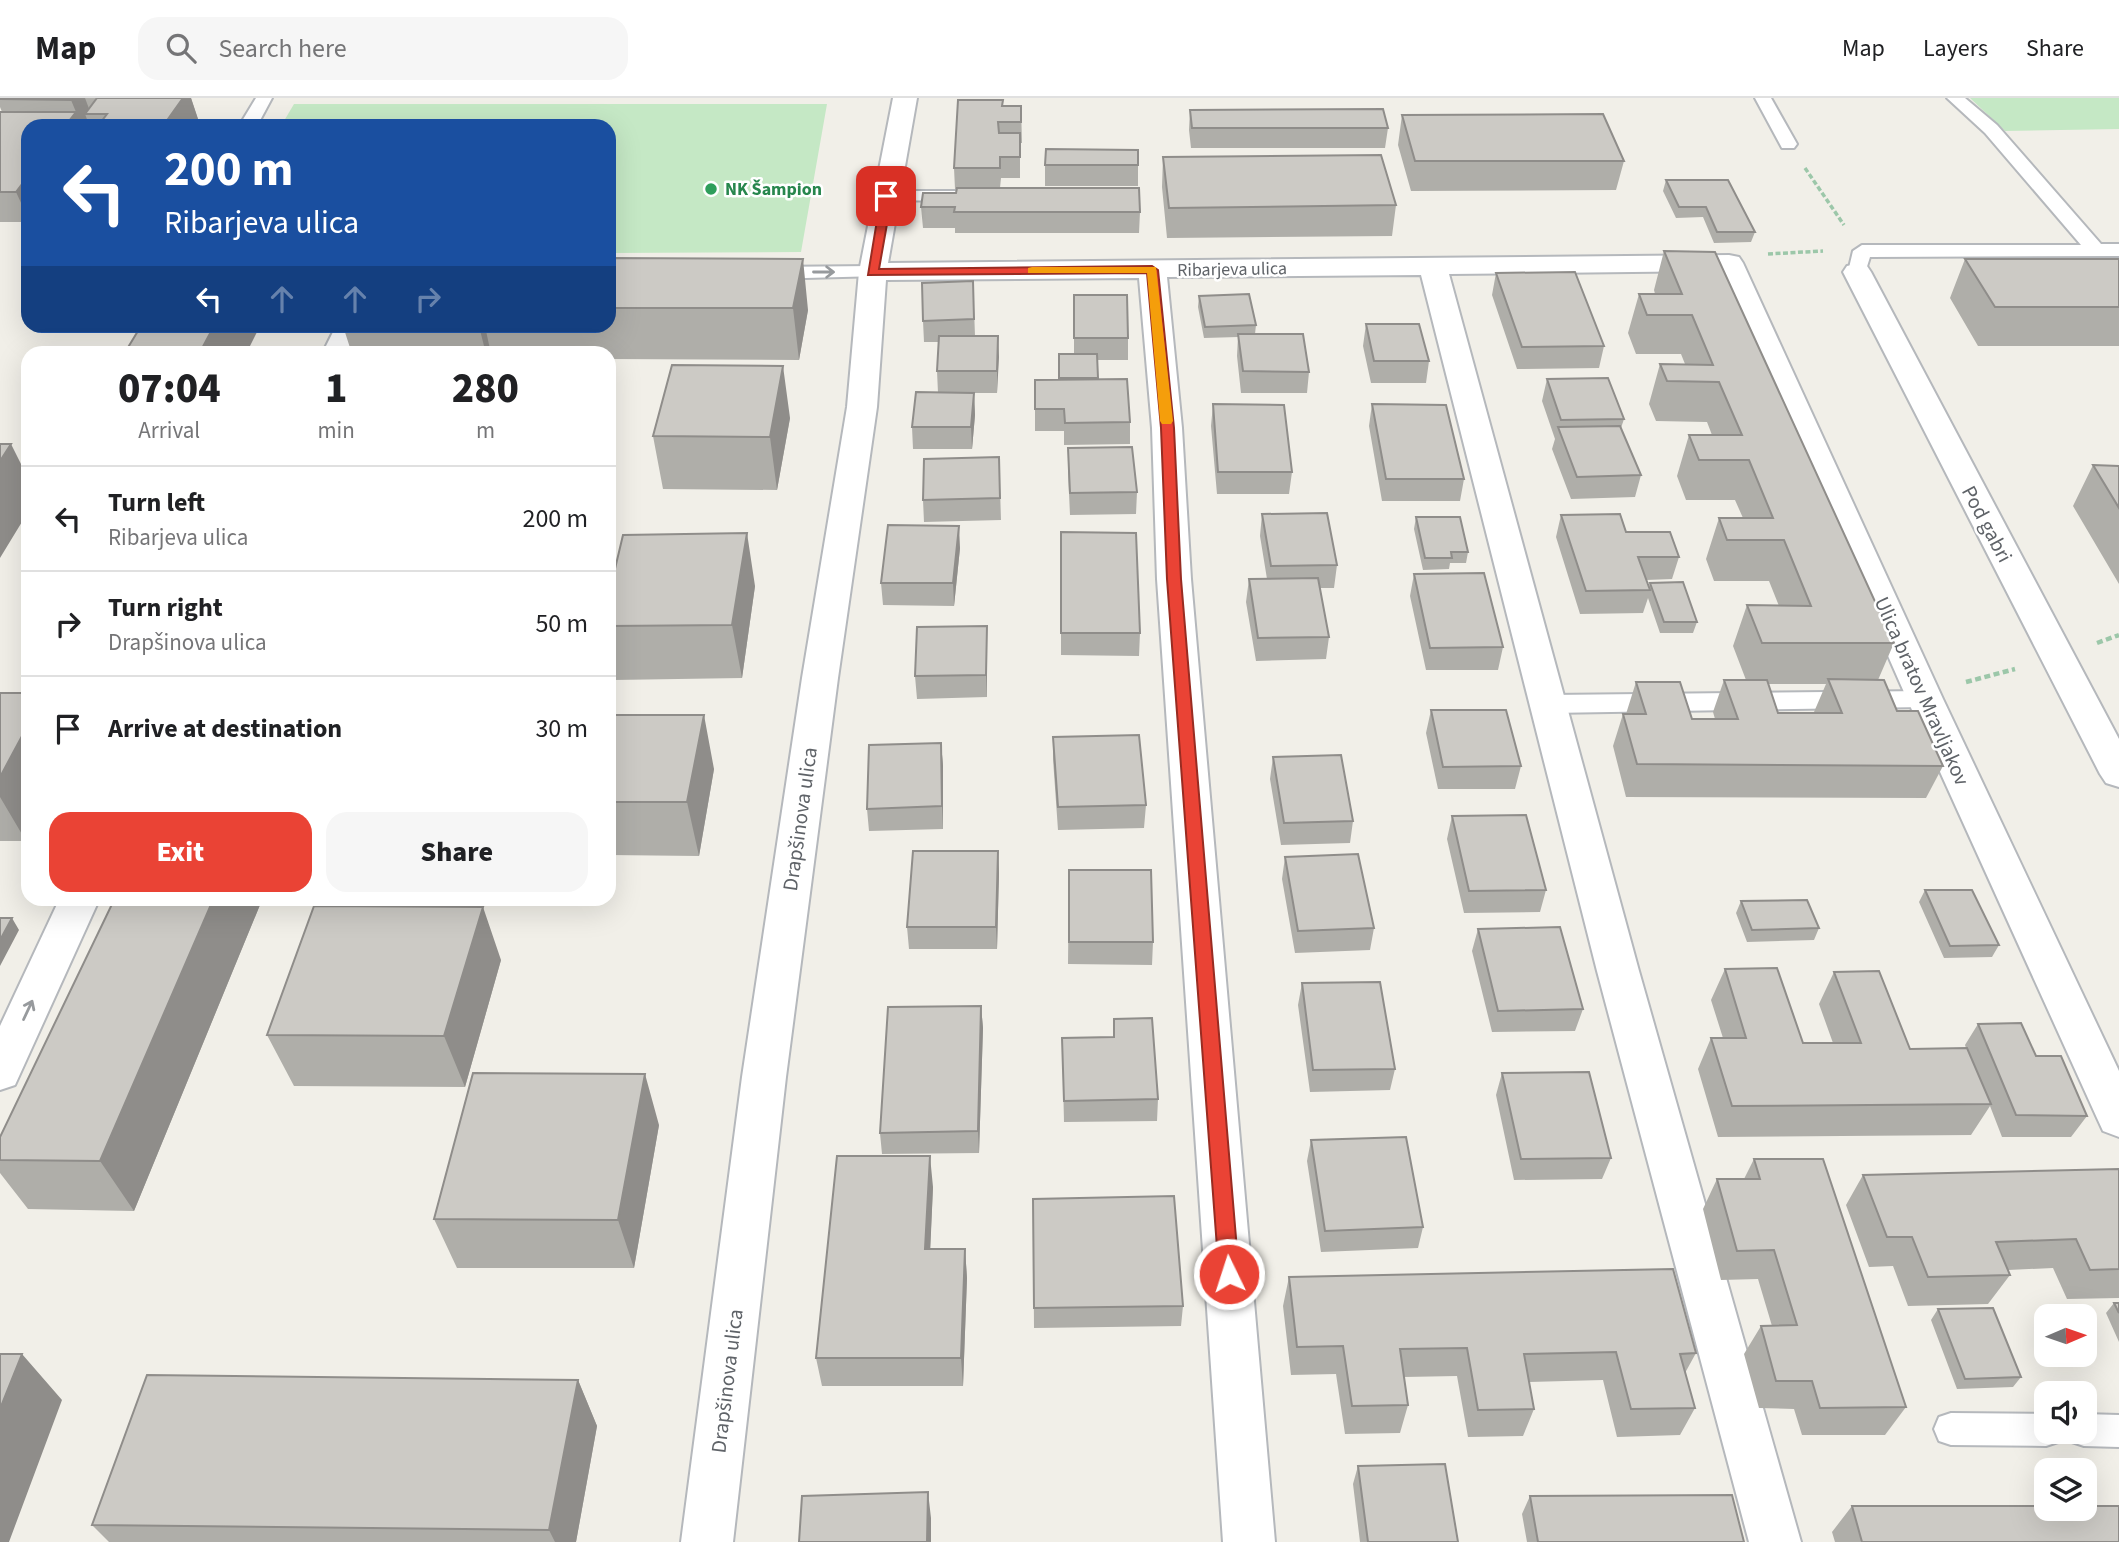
<!DOCTYPE html>
<html lang="en">
<head>
<meta charset="utf-8">
<style>
	:root { --surface:#fff; --page:#f6f6f6; --text:#202124; --muted:#757577; --line:#e0e0e0; --accent:#ea4335 }
	body { margin:0; font-family:"Source Sans 3",sans-serif; background:var(--page); color:var(--text); height:100vh; display:flex; flex-direction:column; font-size:26px; white-space:nowrap }
	* { box-sizing:border-box; margin:0 }
	p { font-size:23px; color:var(--muted) }
	.icon { flex:none; width:38px; height:38px; fill:none; stroke:currentColor; stroke-width:2; stroke-linecap:round; stroke-linejoin:round }
	.map { position:relative; flex:1; overflow:hidden }
	.side { position:absolute; left:21px; top:248px; width:595px; height:560px; display:flex; flex-direction:column; background:var(--surface); border-radius:21px; box-shadow:0 7px 28px #0002 }
	.side>* { flex:none }
	.top-card { position:absolute; left:21px; top:21px; width:595px; height:214px; border-radius:21px; box-shadow:0 7px 28px #0002; background:#1a4fa0; color:#fff; overflow:hidden }
	.needle { width:46px; rotate:88deg }
	.tools { position:absolute; left:2034px; top:1206px; display:grid; gap:14px }
	.tools a { display:grid; place-items:center; width:63px; height:63px; border-radius:14px; background:var(--surface); box-shadow:0 7px 28px #0002; font-size:35px }
	.pin { position:absolute; display:grid; place-items:center; width:60px; height:60px; color:#fff; margin:-30px; border-radius:14px; box-shadow:0 4px 10px #0006 }
	.me { position:absolute; width:77px; margin:-38px; rotate:356deg; stroke-linejoin:round; filter:drop-shadow(0 0 5px #0008) }
	.turn { display:flex; align-items:center; gap:24px; height:147px; padding:0 28px; font-size:32px }
	.turn .icon { width:91px; height:91px; stroke-width:2.5 }
	.turn b { display:block; font-size:49px; line-height:60px }
	.lanes { display:flex; align-items:center; height:66px; padding:0 28px; background:#0003; justify-content:center; gap:35px; direction:ltr }
	.lanes .off { opacity:.35 }
	.eta { display:flex; justify-content:space-evenly; align-items:center; height:119px; text-align:center }
	.eta b { font-size:42px; font-weight:800; line-height:49px }
	.cta { display:flex; gap:14px; margin-top:auto; padding:14px 28px }
	.cta a { flex:1; height:80px; border-radius:21px; background:var(--accent); color:#fff; font-size:28px; font-weight:800; line-height:80px; text-align:center }
	.cta a+a { background:var(--page); color:var(--text) }
	ul { padding:0; list-style:none }
	li { display:flex; align-items:center; gap:21px; height:105px; padding:0 28px; border-top:2px solid var(--line) }
	li div { flex:1 }
	li b { display:block; font-size:26px }
	li em { font-style:normal }
	header { display:flex; align-items:center; gap:42px; box-sizing:border-box; height:98px; padding:0 35px; background:var(--surface); border-bottom:2px solid var(--line) }
	header strong { font-size:33px }
	nav { display:flex; gap:38px; margin-inline-start:auto; font-size:24px }
	.search { width:490px; height:63px; background:var(--page); display:flex; align-items:center; gap:18px; box-sizing:border-box; padding:0 24px; border-radius:21px; color:var(--muted); font-size:26px }
	.map>svg:first-child { display:block }
</style>
</head>
<body>
<header>
<strong>Map</strong>
<div class="search"><svg class="icon" aria-label="search" viewBox="0 0 24 24"><circle cx="10" cy="10" r="6"/><path d="M15 15l6 6"/></svg>Search here</div>
<nav><a>Map</a><a>Layers</a><a>Share</a></nav>
</header>
<div class="map">
<svg width="2119" height="1444" viewBox="0 0 2119 1444">
	<rect width="100%" height="100%" fill="#f1efe8"/>
	<path fill="#c5e8c5" d="M1970 0H2119V31L2005 33Z
		M294 6H827L801 154 609 155V28H281Z"/>
	<g fill="none" stroke-linecap="round" stroke-linejoin="round">
		<g stroke="#b5b8bc" stroke-width="4">
			<path id="lane" d="M256 0H272L257 28H239Z
				M1755 0H1771L1797 46 1794 50H1782Z
				M1947 0H1965L1997 27 2101 146H2119V158L1870 159 1864 178H1850L1848 174 1853 153 1862 147H2081L1985 35Z
				M886 93H958L967 98 958 103 880 102 877 98Z
				M873 168 882 174 880 178 768 181 758 175 768 169Z
				M1925 593 1934 595 1937 601 1934 607 1925 609 1550 615 1541 612 1538 606 1541 600 1550 597Z
				M1951 1315 2046 1316V1334H2063L2058 1344 2046 1348 1951 1347 1939 1343 1934 1331 1939 1319Z
				M2084 1316 2119 1317V1349L2084 1348 2072 1344 2067 1334H2084Z"/>
		</g>
		<g stroke="#b5b8bc" stroke-width="4">
			<path id="street" d="M893 0H917L888 165 1729 157 1739 159 1743 165 1943 601 2119 973V1039L2103 1033 2097 1020 1907 601 1719 173 1449 176 1639 873 1801 1444H1749L1597 873 1421 177 1167 179 1182 330 1191 481 1275 1444H1223L1157 481 1152 330 1139 180 886 182 877 309 838 580 786 979 733 1444H681L742 979 802 580 847 309 859 174Z
				M1857 166 1867 168 1871 174 2119 641V689L2106 685 2100 676 1843 174 1847 168Z
				M336 228H364L351 256H322Z
				M59 802H99L15 987 0 992V928Z"/>
		</g>
		<path stroke="#9cc7a9" stroke-width="3.5" stroke-dasharray="5 2.5" stroke-linecap="butt" d="M1805 70 1844 127
			M1768 156 1823 153"/>
		<path stroke="#9cc7a9" stroke-width="4.5" stroke-dasharray="6 3.5" stroke-linecap="butt" d="M2097 545 2119 537
			M1966 584 2015 571"/>
		<use href="#lane" fill="#fff" fill-rule="evenodd"/>
		<use href="#street" fill="#fff" fill-rule="evenodd"/>
	</g>
	<path fill="#afaea9" fill-rule="evenodd" d="M0 0H191L198 21 194 28H90L88 24 28 28V124H0V14H2L0 9Z
		M1003 8H1021L1022 45H1020V80H1001L1000 90 1140 114 1139 135H955V130H923L921 109 956 95 957 91H955L954 70Z
		M1190 12 1388 30 1385 50H1191L1189 32Z
		M1402 17 1624 63 1616 92 1411 93 1398 47Z
		M1163 59 1396 107 1392 138 1167 140 1162 89Z
		M1045 67H1138V88H1045Z
		M1666 82 1755 134 1751 144 1714 145 1703 119 1676 120 1663 93Z
		M1664 153 1894 545 1878 582 1897 613 1943 668 1926 700 1626 699 1613 648 1623 616H1626L1636 584 1692 621H1715L1713 614 1724 582H1746L1733 548 1747 507 1779 508 1769 483H1714L1706 461 1719 420H1743L1735 402H1686L1677 378 1689 337H1712L1707 324 1656 323 1649 306 1660 266H1685L1681 256H1636L1628 235 1639 196H1655L1654 192ZM1768 586H1826L1814 614 1815 615H1778Z
		M609 160 808 212 799 262 609 261V256H492V254L491 256H352L343 228H609Z
		M1965 161H2119V248H1978L1950 200Z
		M1496 175 1604 248 1599 270 1517 271 1492 197Z
		M973 183 975 238H998L997 295H964H974L975 317 972 351H913L912 329 938 295 937 273 939 244H924L923 223Z
		M1074 197 1128 240V262H1097L1098 281 1130 324V346L1064 347V333H1035V282H1059V256H1074Z
		M1199 198 1256 227 1255 236 1309 274 1307 295H1241L1237 258 1238 239 1204 240 1198 209Z
		M1366 226 1429 263 1426 285H1371L1363 248Z
		M1547 281 1624 321 1621 330 1641 377 1635 399 1571 401 1552 351 1555 341 1542 303Z
		M1213 306 1292 374 1289 396H1217L1211 328Z
		M1372 306 1464 381 1460 403H1382L1369 328Z
		M790 320 777 392 663 391 653 338Z
		M1068 350 1137 394 1136 416 1070 417 1068 373Z
		M999 359 1001 422 924 424 923 402Z
		M2093 367 2119 368V486L2073 408Z
		M1262 416 1337 467 1334 490H1320L1329 539 1326 561 1256 563 1246 504 1249 481H1267L1260 438Z
		M1561 417 1626 434 1679 459 1672 481 1646 482 1649 489 1650 485 1697 524 1693 535H1660L1648 500 1643 515 1580 516 1556 439Z
		M1416 419 1468 454 1466 465H1450L1449 471 1423 472 1414 431Z
		M1061 434 1140 535 1139 558 1061 557Z
		M960 450 954 508 883 507 881 485Z
		M1414 476 1503 549 1498 572H1426L1410 498Z
		M755 488 742 580 614 582 609 559V496Z
		M987 528V599L917 601 915 578Z
		M0 595H28V739L26 743H0Z
		M1431 612 1521 668 1515 691H1438L1426 635Z
		M609 617 714 671 699 758 609 757Z
		M1053 639 1146 707 1144 730 1058 732 1053 661Z
		M941 645 943 668V731L869 733 867 711Z
		M1273 659 1353 723 1350 745 1281 747 1270 681Z
		M1452 718 1546 792 1540 814 1464 815 1447 741Z
		M998 753 999 775 997 851H909L907 829Z
		M1285 759 1374 830 1370 852 1295 855 1282 781Z
		M1069 772 1153 844 1152 867 1068 866Z
		M1925 792 1999 847 1992 859 1944 860 1919 804Z
		M114 802H262L134 1113 28 1111 0 1075V1039Z
		M1741 803 1819 830 1814 842 1747 844 1736 815Z
		M1478 831 1583 911 1575 933 1492 934 1472 853Z
		M501 862 465 989 294 988 267 937Z
		M1725 871 1803 945H1833L1819 906 1834 874 1910 951 1966 950 1965 947 1978 926 2036 958 2087 1018 2071 1039H2002L1990 1008 1971 1037 1718 1039 1698 971 1711 940H1723L1711 902Z
		M1302 885 1395 971 1390 992 1310 994 1298 907Z
		M981 908 983 930 979 1055 882 1056 880 1035Z
		M1114 921 1158 1001 1157 1023 1064 1024 1062 940 1113 939Z
		M1502 975 1611 1060 1602 1081 1514 1082 1496 997Z
		M659 1027 634 1170H457L434 1121Z
		M1311 1042 1423 1129 1418 1150 1321 1154 1307 1063Z
		M1754 1061 1906 1309 1885 1337H1802L1794 1311 1759 1310 1744 1256 1761 1228H1772L1758 1181 1721 1182 1703 1111 1717 1081H1744Z
		M2119 1071V1200L2067 1201 2053 1170 2008 1172 2010 1177 1988 1206 1908 1208 1893 1168 1869 1169 1846 1107 1863 1077Z
		M933 1089 930 1151H965L967 1180 963 1288H822L816 1260Z
		M1033 1101 1183 1208 1181 1228 1034 1230Z
		M1289 1179 1696 1255 1685 1275 1695 1310 1680 1337 1617 1339 1603 1282 1529 1284 1534 1311 1523 1338 1468 1339 1457 1278 1404 1279 1408 1307 1400 1335 1345 1336 1336 1276 1291 1277 1283 1208Z
		M2114 1205H2119V1244L2106 1215Z
		M1938 1211 2021 1279 2013 1289 1957 1291 1931 1222Z
		M578 1282 597 1328 576 1444H109L92 1427Z
		M1358 1368 1458 1444H1360L1353 1386Z
		M1530 1398 1744 1444H1527L1522 1416Z
		M1852 1408 2119 1444H1835L1832 1434Z"/>
	<path fill="#8f8d8a" d="M72 0H85L91 16H85L88 24 85 28H65L76 14 71 2Z
		M183 0H191L198 21 194 28H163Z
		M28 78V120L16 94Z
		M803 161 808 212 799 262 793 210Z
		M214 228H256L258 232 246 256H199Z
		M479 228H485L491 256H486Z
		M998 238 999 259 997 295V273Z
		M783 268 790 320 777 392 770 339Z
		M974 295 975 317 972 351 971 329Z
		M11 346 28 380V414L0 460V363Z
		M959 428 960 450 954 508 953 485Z
		M747 435 755 488 742 580 732 527Z
		M987 528V599L986 577Z
		M704 617 714 671 699 758 687 704Z
		M28 627V739L26 743 0 699V679Z
		M941 645 943 668V731L942 708Z
		M998 753 999 775 997 851 996 829Z
		M213 802H262L134 1113 100 1063Z
		M483 809 501 862 465 989 444 938Z
		M12 820 19 832 0 868V842Z
		M981 908 983 930 979 1055 978 1033Z
		M645 976 659 1027 634 1170 618 1122Z
		M930 1058 933 1089 929 1180 925 1151Z
		M965 1151 967 1180 963 1288 961 1260Z
		M22 1256 62 1302 9 1444H0V1311Z
		M578 1282 597 1328 576 1444H555L549 1432Z
		M928 1394 931 1420V1444H927Z"/>
	<path fill="#cccac5" stroke="#8f8d8a" stroke-width="2" d="M0 0H72L71 2 0 1Z
		M97 0H183L163 28H98L107 16H85Z
		M958 2H1003L1002 8H1021V24H998L999 35H1020V59H1000V70H954Z
		M1383 11 1388 30H1192L1190 12Z
		M0 14H76L65 28H28V78L16 94H0Z
		M1603 16 1624 63H1415L1402 17Z
		M1046 51 1138 52V67H1045Z
		M1381 57 1396 107 1169 110 1163 59Z
		M1666 82H1728L1755 134H1717L1706 109H1679Z
		M957 90H1139L1140 114H954L955 109H921L923 95H956Z
		M1664 153 1715 154 1894 545H1762L1747 507 1811 508 1784 442H1727L1719 420H1773L1749 362H1699L1689 337H1742L1719 284 1667 283 1660 266 1713 267 1692 217H1647L1639 196H1682Z
		M609 160 803 161 793 210H609Z
		M1965 161H2119V209H1995Z
		M1575 174 1604 248 1522 249 1496 175Z
		M973 183 974 221 923 223 922 185Z
		M1249 196 1256 227 1205 229 1199 198Z
		M1074 197H1127L1128 240H1074Z
		M1366 226H1419L1429 263H1374Z
		M141 228H214L199 256H124Z
		M1238 236H1303L1309 274 1243 273Z
		M939 238H998L997 273H937Z
		M1059 256H1097L1098 280H1059Z
		M672 267 783 268 770 339 653 338Z
		M1608 280 1624 321 1561 322 1547 281Z
		M1127 281 1130 324 1065 325 1064 311H1035V282Z
		M916 294 974 295 971 329H912Z
		M1213 306 1284 307 1292 374H1218Z
		M1372 306 1446 307 1464 381H1386Z
		M1620 328 1641 377 1577 379 1558 329Z
		M0 346H11L0 363Z
		M1132 349 1137 394 1070 395 1068 350Z
		M999 359 1000 400 923 402 924 361Z
		M2093 367 2119 368V410Z
		M1327 415 1337 467 1271 468 1262 416Z
		M1620 416 1626 434H1670L1679 459H1638L1650 492 1586 493 1561 417Z
		M1416 419H1460L1468 454H1451L1452 460H1425Z
		M888 427 959 428 953 485H881Z
		M1061 434 1136 435 1140 535H1061Z
		M747 435 732 527 609 528V496L623 437Z
		M1484 475 1503 549 1430 550 1414 476Z
		M1318 480 1329 539 1258 540 1249 481Z
		M1683 484 1697 524H1664L1650 485Z
		M987 528 986 577 915 578 917 529Z
		M1828 581 1884 582 1897 613H1918L1943 668 1637 666 1623 616H1646L1636 584H1680L1692 621H1738L1724 582H1767L1778 615H1842Z
		M0 595H28V627L0 679Z
		M1431 612H1506L1521 668 1443 669Z
		M609 617H704L687 704H609Z
		M1139 637 1146 707 1058 709 1053 639Z
		M941 645 942 708 867 711 869 647Z
		M1341 657 1353 723 1284 725 1273 659Z
		M1526 717 1546 792 1469 793 1452 718Z
		M913 753H998L996 829H907Z
		M1358 756 1374 830 1298 833 1285 759Z
		M1069 772H1151L1153 844H1069Z
		M1925 792H1972L1999 847 1950 848Z
		M114 802H213L100 1063 0 1062V1039Z
		M1807 802 1819 830 1752 832 1741 803Z
		M314 808 483 809 444 938 267 937Z
		M0 820H12L0 842Z
		M1560 829 1583 911 1498 913 1478 831Z
		M1777 870 1803 945H1861L1834 874 1879 873 1910 951 1967 950 1991 1006 1732 1008 1711 940H1746L1725 871Z
		M1380 884 1395 971 1313 972 1302 885Z
		M981 908 978 1033 880 1035 888 909Z
		M1152 920 1158 1001 1064 1003 1062 940 1114 939V921Z
		M2021 925 2036 958H2061L2087 1018 2016 1017 1978 926Z
		M1589 974 1611 1060 1521 1061 1502 975Z
		M473 975 645 976 618 1122 434 1121Z
		M1406 1039 1423 1129 1325 1133 1311 1042Z
		M837 1058H930L925 1151H965L961 1260H816Z
		M1754 1061H1823L1906 1309 1820 1310 1812 1283H1776L1761 1228 1797 1227 1774 1152 1737 1153 1717 1081H1760Z
		M2119 1071V1171L2090 1172 2076 1141 1996 1144 2010 1177 1928 1179 1912 1139H1887L1863 1077Z
		M1174 1098 1183 1208 1034 1210 1033 1101Z
		M1673 1171 1696 1255 1680 1256 1695 1310 1631 1311 1616 1254 1524 1256 1534 1311 1478 1312 1467 1250 1400 1251 1408 1307 1352 1308 1343 1248 1297 1249 1289 1179Z
		M2114 1205H2119V1215Z
		M1993 1210 2021 1279 1965 1281 1938 1211Z
		M0 1256H22L0 1311Z
		M147 1277 578 1282 549 1432 92 1427Z
		M1445 1366 1458 1444H1368L1358 1368Z
		M928 1394 927 1444H799L802 1398Z
		M1732 1397 1744 1444H1538L1530 1398Z
		M1852 1408H2046V1410H2084V1408H2119V1444H1862Z"/>
	<defs><path id="oneway-shaft" d="M-6 0H5M1.5-3L5.5 0L1.5 3" fill="none" stroke-width="1.6" stroke-linecap="round" stroke-linejoin="round" transform="scale(1.75)"/></defs>
	<g stroke="#979a9d">
		<use href="#oneway-shaft" transform="translate(824 174)"/>
		<use href="#oneway-shaft" transform="translate(28 912) rotate(-65)"/>
	</g>
	<path fill="#ea4335" stroke="#982c22" stroke-width="2" d="M886 95 892 98 879 171 1152 168 1158 172 1174 330 1181 481 1239 1176 1236 1182 1229 1184 1222 1182 1219 1176 1167 481 1161 330 1147 175 868 177 881 98Z"/>
	<path fill="#f59e0b" d="M1032 169H1156L1173 323 1171 326H1162L1160 323 1147 175H1028V170Z"/>
	<circle fill="#2e9e5b" stroke="#fff" stroke-width="2.5" cx="711" cy="91" r="7"/>
	<g text-anchor="middle" stroke-width="5" stroke-linejoin="round" paint-order="stroke">
		<g font-size="18" font-weight="bold" fill="#27864d" stroke="#fff" text-anchor="start">
			<text x="725" y="97">NK Šampion</text>
		</g>
		<g font-size="18" fill="#5f6368" stroke="#fff">
			<text transform="translate(1232 171) rotate(-1)" y="6">Ribarjeva ulica</text>
		</g>
		<g font-size="21" fill="#5f6368" stroke="#fff">
			<text transform="translate(1987 426) rotate(62)" y="7">Pod gabri</text>
			<text transform="translate(1922 593) rotate(66)" y="7">Ulica bratov Mravljakov</text>
			<text transform="translate(800 721) rotate(-82)" y="7">Drapšinova ulica</text>
			<text transform="translate(727 1283) rotate(-83)" y="7">Drapšinova ulica</text>
		</g>
	</g>
</svg>
<div class="tools">
<a><svg class="needle" viewBox="-14 -14 28 28"><path d="M0-13l5 13h-10z" fill="#e53935"/><path d="M0 13l5-13h-10z" fill="#757577"/></svg></a>
<a><svg class="icon" aria-label="sound" viewBox="0 0 24 24"><path d="M4 9h4l5-4v14l-5-4H4zM17 9q2 3 0 6"/></svg></a>
<a><svg class="icon" aria-label="layers" viewBox="0 0 24 24"><path d="M12 4l9 5-9 5-9-5zM3 14l9 5 9-5"/></svg></a>
</div>
<div class="pin" style="left:886px;top:98px;background:#d93025"><svg class="icon" aria-label="arrive" viewBox="0 0 24 24"><path d="M6 21V4h12l-3 4 3 4H6"/></svg></div>
<svg class="me" style="left:1229px;top:1176px" viewBox="-20 -20 40 40"><circle r="17" fill="#ea4335" stroke="#fff" stroke-width="3"/><path d="M0-11L8 9 0 5-8 9z" fill="#fff"/></svg>
<div class="top-card">
<div class="turn"><svg class="icon" aria-label="left" viewBox="0 0 24 24"><path d="M17 20v-9H6M10 6l-5 5 5 5"/></svg><div><b>200 m</b>Ribarjeva ulica</div></div>
<div class="lanes"><svg class="icon" aria-label="left" viewBox="0 0 24 24"><path d="M17 20v-9H6M10 6l-5 5 5 5"/></svg><svg class="icon off" aria-label="ahead" viewBox="0 0 24 24"><path d="M12 20V5M6 11l6-6 6 6"/></svg><svg class="icon off" aria-label="ahead" viewBox="0 0 24 24"><path d="M12 20V5M6 11l6-6 6 6"/></svg><svg class="icon off" aria-label="right" viewBox="0 0 24 24"><path d="M7 20v-9h11M14 6l5 5-5 5"/></svg></div>
</div>
<section class="side">
<div class="eta">
<div><b>07:04</b><p>Arrival</p></div>
<div><b>1</b><p>min</p></div>
<div><b>280</b><p>m</p></div>
</div>
<ul>
<li><svg class="icon" aria-label="left" viewBox="0 0 24 24"><path d="M17 20v-9H6M10 6l-5 5 5 5"/></svg><div><b>Turn left</b><p>Ribarjeva ulica</p></div><em>200 m</em></li>
<li><svg class="icon" aria-label="right" viewBox="0 0 24 24"><path d="M7 20v-9h11M14 6l5 5-5 5"/></svg><div><b>Turn right</b><p>Drapšinova ulica</p></div><em>50 m</em></li>
<li><svg class="icon" aria-label="arrive" viewBox="0 0 24 24"><path d="M6 21V4h12l-3 4 3 4H6"/></svg><div><b>Arrive at destination</b></div><em>30 m</em></li>
</ul>
<div class="cta"><a>Exit</a><a>Share</a></div>
</section>
</div>
</body>
</html>
